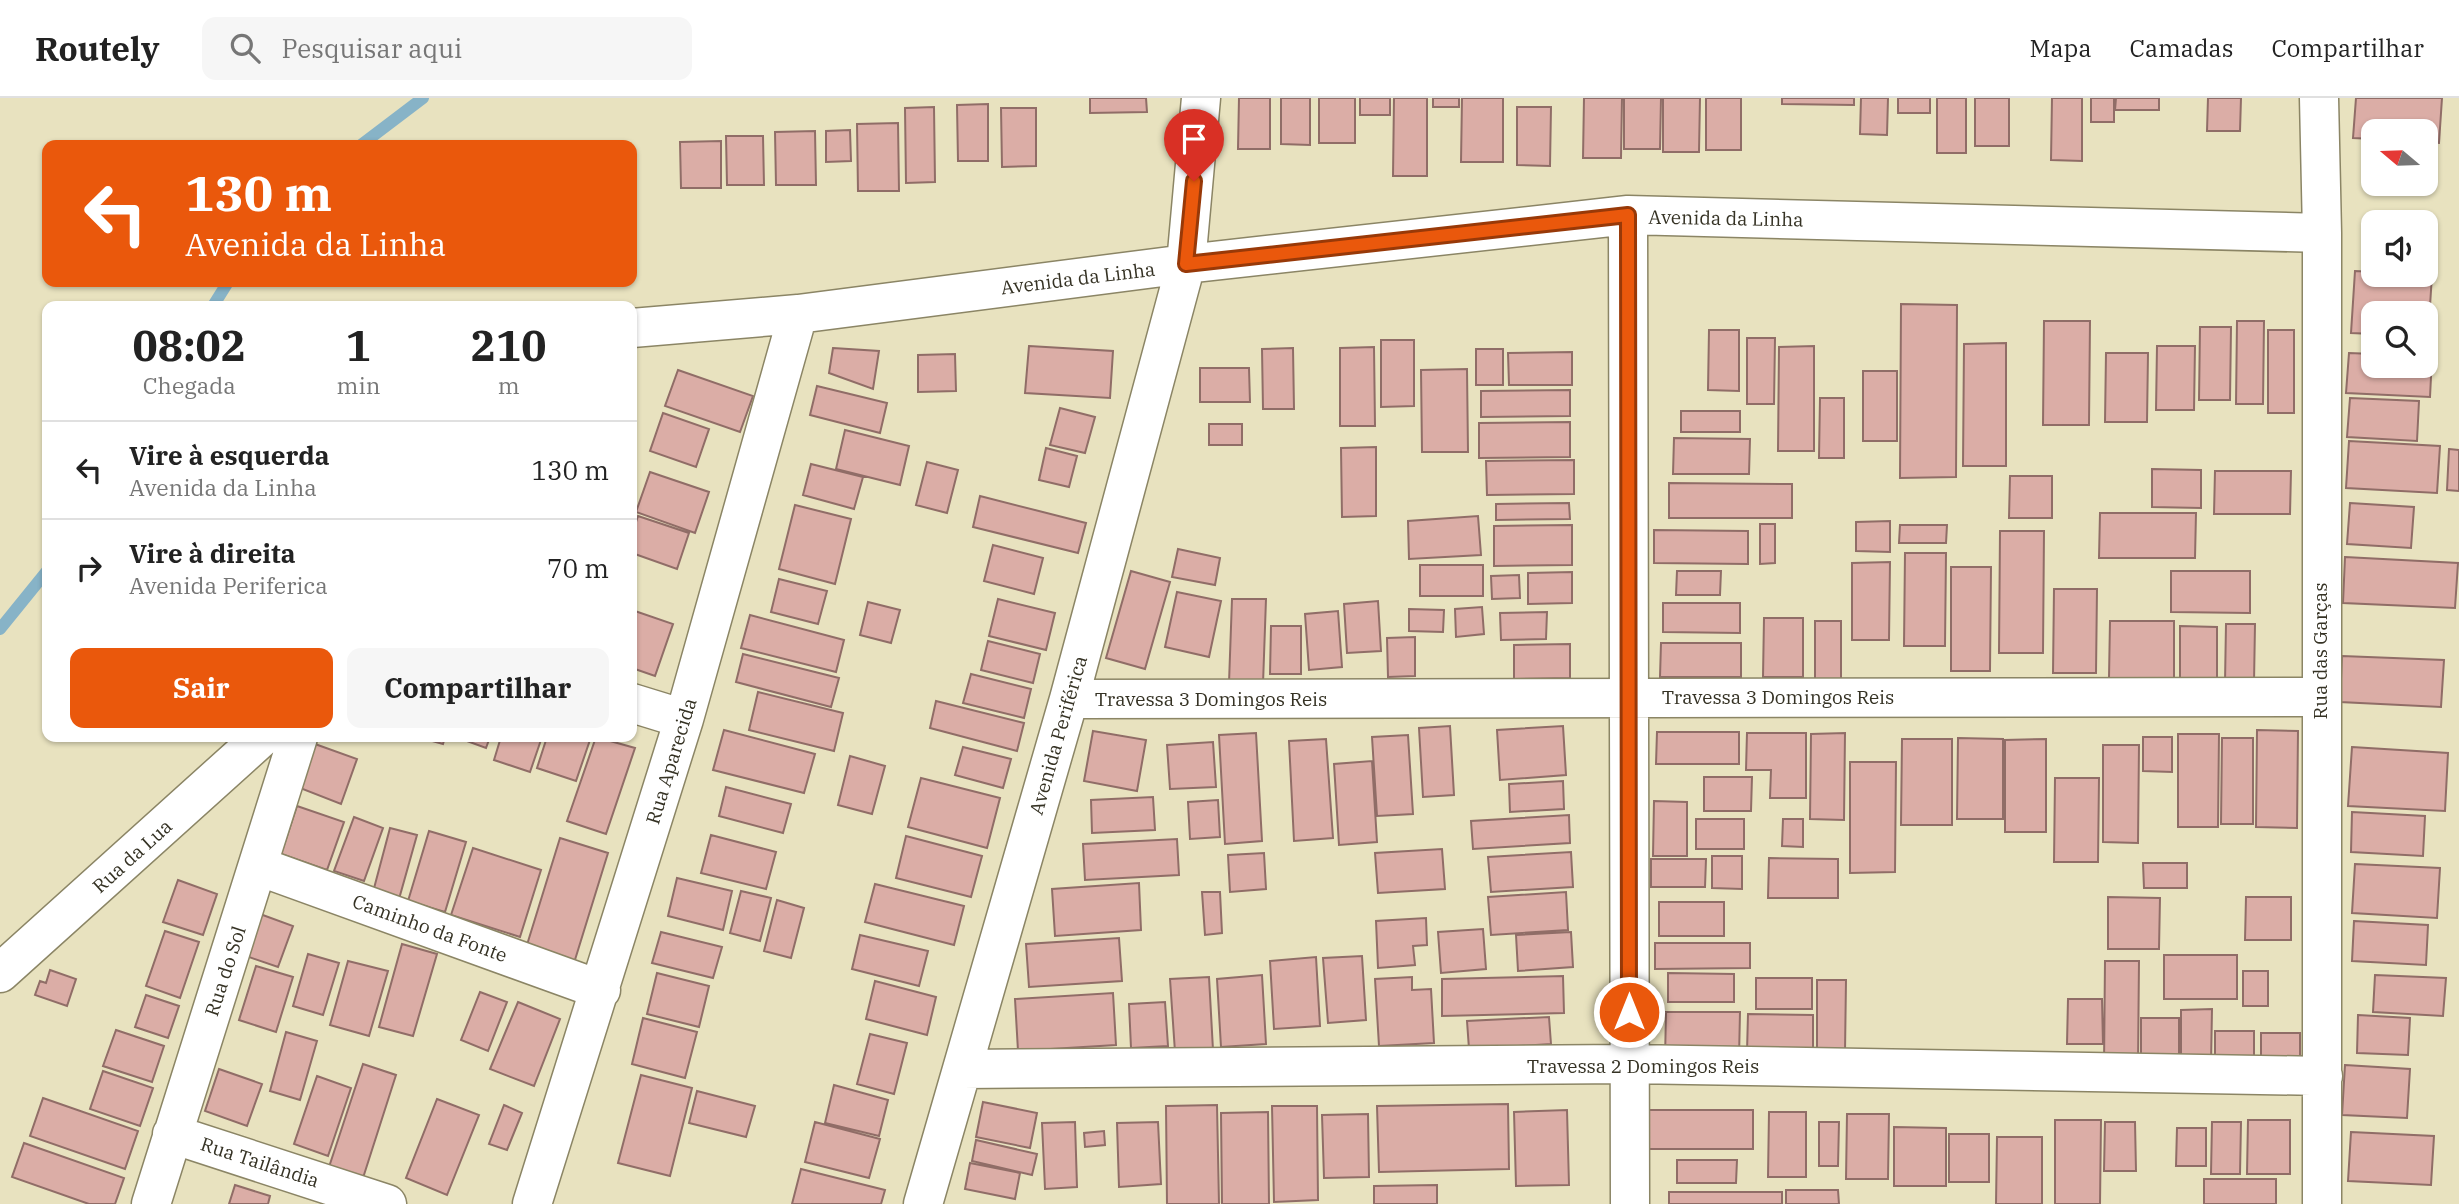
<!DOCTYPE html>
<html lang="pt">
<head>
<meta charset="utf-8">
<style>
	:root { --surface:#fff; --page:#f6f6f6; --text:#222; --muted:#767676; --line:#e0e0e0; --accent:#ea580c }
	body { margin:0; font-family:"IBM Plex Serif",serif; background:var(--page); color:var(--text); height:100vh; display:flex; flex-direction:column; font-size:26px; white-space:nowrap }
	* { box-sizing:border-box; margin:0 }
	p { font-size:23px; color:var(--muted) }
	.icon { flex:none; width:38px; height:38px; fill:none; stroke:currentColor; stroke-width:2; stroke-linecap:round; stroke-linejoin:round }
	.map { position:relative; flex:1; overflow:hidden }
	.sheet { position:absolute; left:42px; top:203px; width:595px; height:441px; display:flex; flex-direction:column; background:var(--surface); border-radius:14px; box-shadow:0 2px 5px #0004 }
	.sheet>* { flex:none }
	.guide { position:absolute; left:42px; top:42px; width:595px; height:147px; border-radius:14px; box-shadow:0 2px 5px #0004; background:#ea580c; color:#fff; overflow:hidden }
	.needle { width:46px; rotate:289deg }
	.fabs { position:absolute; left:2361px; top:21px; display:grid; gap:14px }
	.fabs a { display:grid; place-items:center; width:77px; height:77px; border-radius:14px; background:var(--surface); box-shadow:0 2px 5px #0004; font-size:35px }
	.pin { position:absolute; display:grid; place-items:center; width:60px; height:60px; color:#fff; margin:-72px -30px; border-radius:50% 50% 50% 0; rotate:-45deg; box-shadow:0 0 7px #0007 }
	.pin .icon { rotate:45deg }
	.me { position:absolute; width:77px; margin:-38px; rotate:0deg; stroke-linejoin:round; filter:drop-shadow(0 0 5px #0008) }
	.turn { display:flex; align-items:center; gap:24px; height:147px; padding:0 28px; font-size:32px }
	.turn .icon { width:91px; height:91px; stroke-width:2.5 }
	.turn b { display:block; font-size:49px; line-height:60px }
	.eta { display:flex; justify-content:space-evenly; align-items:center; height:119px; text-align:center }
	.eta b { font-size:42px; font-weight:700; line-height:49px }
	.button { display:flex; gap:14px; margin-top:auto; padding:14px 28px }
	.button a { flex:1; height:80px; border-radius:14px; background:var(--accent); color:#fff; font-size:28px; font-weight:700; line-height:80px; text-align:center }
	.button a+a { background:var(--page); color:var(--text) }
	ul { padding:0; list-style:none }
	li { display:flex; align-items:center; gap:21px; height:98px; padding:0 28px; border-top:2px solid var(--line) }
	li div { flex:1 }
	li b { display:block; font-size:26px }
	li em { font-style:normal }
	header { display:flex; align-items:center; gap:42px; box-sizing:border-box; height:98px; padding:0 35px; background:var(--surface); border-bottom:2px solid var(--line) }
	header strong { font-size:33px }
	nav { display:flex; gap:38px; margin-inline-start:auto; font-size:24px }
	.search { width:490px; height:63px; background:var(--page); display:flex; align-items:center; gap:18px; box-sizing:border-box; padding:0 24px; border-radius:14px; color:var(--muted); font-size:26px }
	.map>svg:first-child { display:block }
</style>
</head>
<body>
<header>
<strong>Routely</strong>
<div class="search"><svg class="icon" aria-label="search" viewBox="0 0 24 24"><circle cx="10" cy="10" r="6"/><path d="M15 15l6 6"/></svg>Pesquisar aqui</div>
<nav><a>Mapa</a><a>Camadas</a><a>Compartilhar</a></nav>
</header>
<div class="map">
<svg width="2459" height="1106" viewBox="0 0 2459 1106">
	<rect width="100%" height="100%" fill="#e8e2bf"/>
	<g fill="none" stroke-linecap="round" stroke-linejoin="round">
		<path stroke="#87b3c7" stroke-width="12" d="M361 47 423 0
			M213 208 228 184
			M0 531 47 473"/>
	</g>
	<path fill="#dbada6" stroke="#906d67" stroke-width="2" d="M1090 0H1146L1147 14 1090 15Z
		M1239 0H1270V51H1238Z
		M1281 0H1310V47L1281 46Z
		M1319 0H1355V45H1319Z
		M1360 0H1390V17H1360Z
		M1394 0H1427V78H1393Z
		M1433 0H1459V9H1433Z
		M1462 0H1503V64H1461Z
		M1584 0H1622L1621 60H1583Z
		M1624 0H1661L1660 51H1624Z
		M1663 0H1700L1699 54H1663Z
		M1706 0H1741V52H1706Z
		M1782 0H1854V7L1782 6Z
		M1861 0H1888L1887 37 1860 36Z
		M1898 0H1930V15H1898Z
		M1937 0H1966V55H1937Z
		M1975 0H2009V48H1975Z
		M2052 0H2082V63L2051 62Z
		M2091 0H2114V24H2091Z
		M2116 0H2159V12H2115Z
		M2208 0H2241L2240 33H2207Z
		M2356 0H2442L2439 45 2426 44V33H2373V41L2353 40Z
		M988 6V63H958L957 7Z
		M934 9 935 84 906 85 905 10Z
		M1517 9H1551L1550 68 1517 67Z
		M1001 10H1036V68L1002 69Z
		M898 25 899 93H858L857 26Z
		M850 32 851 63 826 64V33Z
		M815 33 816 87H776L775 34Z
		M726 38H763L764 87H727Z
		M721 43V90H681L680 44Z
		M2355 173 2373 174V177H2432L2428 239H2426V215H2373V236L2351 235Z
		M1901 206 1957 207 1956 379 1900 380Z
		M2044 223H2090L2089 327H2043Z
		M2237 223H2264L2263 306H2236Z
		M2200 229H2231L2230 302H2199Z
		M1709 232H1739V293L1708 292Z
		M2268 232H2294V315H2268Z
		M1747 240H1775L1774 306H1747Z
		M1381 242H1414V308L1381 309Z
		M2006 245V368H1963L1964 246Z
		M1029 248 1113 253 1110 300 1025 295Z
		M1814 248V353H1778L1779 249Z
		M2157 248H2195L2194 312H2156Z
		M1374 249 1375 328H1340V250Z
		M833 250 879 253 873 291 829 275Z
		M1293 250 1294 311H1263L1262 251Z
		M1476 251H1503V287H1476Z
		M1572 254V287H1509L1508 255Z
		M2106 255H2148L2147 324H2105Z
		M2349 255 2373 256V268H2426V259H2432L2430 299 2346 295Z
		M955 256 956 293 918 294V257Z
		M1200 270H1249L1250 304H1200Z
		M1467 271 1468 354H1422L1421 272Z
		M678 272 753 298 740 334 665 308Z
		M1863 273H1897V343H1863Z
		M817 288 887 305 880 335 810 317Z
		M1570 292V318L1481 319V293Z
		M1820 300H1844V360H1819Z
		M2350 300 2419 303 2417 343 2347 339Z
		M1060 310 1095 319 1085 355 1050 347Z
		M1681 313H1740V334H1681Z
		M663 315 709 331 696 369 650 353Z
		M1570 324V359L1479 360V325Z
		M1209 326H1242V347H1209Z
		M845 332 909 348 900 387 836 371Z
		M1674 340 1750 341 1749 376H1673Z
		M2349 343 2440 348 2437 395 2346 390Z
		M1376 349V418L1342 419 1341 350Z
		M1046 350 1077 358 1069 389 1039 382Z
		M2449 351 2459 352V393L2447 392Z
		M1574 362V396L1487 397 1486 363Z
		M927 364 958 372 947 415 916 407Z
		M811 366 863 379 854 411 803 397Z
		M2152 371 2201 372V410L2152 409Z
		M2215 373H2291L2290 416H2214Z
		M650 374 709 394 695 435 636 414Z
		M2010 378H2052V420H2009Z
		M1669 385 1792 386V420H1669Z
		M980 398 1086 425 1078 455 973 429Z
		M1569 405 1570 421 1496 422V406Z
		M2350 405 2414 409 2411 450 2347 446Z
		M795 407 851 421 835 486 779 471Z
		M2100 415H2196L2195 460H2099Z
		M638 418 689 435 677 471 632 455V436Z
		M1478 418 1481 457 1409 461 1408 423Z
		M1890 423V454L1856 453V424Z
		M1760 426H1775V465L1760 466Z
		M1572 427V467L1494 468V428Z
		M1900 427H1947L1946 445H1899Z
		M1654 432 1748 433V466L1654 465Z
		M2000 433H2044L2043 555H1999Z
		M993 447 1043 460 1034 496 984 483Z
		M1178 451 1220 460 1215 487 1172 479Z
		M1905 455H1946L1945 548H1904Z
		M2345 459 2458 465 2455 510 2343 505Z
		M1890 464 1889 542H1852V465Z
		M1420 467H1483V498H1420Z
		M1951 469H1991L1990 573H1951Z
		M1131 473 1170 484 1145 571 1106 560Z
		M1677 473H1721L1720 497H1676Z
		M2171 473H2250V515L2171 514Z
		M1572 474V505L1528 506V475Z
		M1519 477 1520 500 1492 501 1491 478Z
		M779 481 827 493 818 526 771 514Z
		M2054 491H2097L2096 575H2053Z
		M1177 494 1221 503 1209 559 1165 549Z
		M998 501 1055 515 1046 552 989 538Z
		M1232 501H1266L1263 586 1229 585Z
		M1378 503 1381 553 1347 555 1344 506Z
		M868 504 900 512 891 545 860 537Z
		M1663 505H1740V535L1663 534Z
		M1482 509 1484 536 1456 539 1455 511Z
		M1409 511 1444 512 1443 534 1409 533Z
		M632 512 673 526 655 578 632 570Z
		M1338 513 1342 569 1309 572 1305 516Z
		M1547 514 1546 541 1501 542 1500 515Z
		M750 517 844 542 836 574 741 550Z
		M1764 520H1803V579H1763Z
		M1815 523H1841V589H1815Z
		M2110 523H2174V580H2109Z
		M2226 526H2255L2254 585H2225Z
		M1271 528H1301V576H1270Z
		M2180 528 2217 529V581H2180Z
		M1415 539V578L1388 579 1387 540Z
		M988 543 1040 556 1033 585 981 572Z
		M1661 545H1741V579H1660Z
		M1570 546V580L1514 581V547Z
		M743 556 839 580 831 609 736 584Z
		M2342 558 2444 562 2441 609 2340 604Z
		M971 576 1031 591 1024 620 963 605Z
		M758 594 843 615 834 653 749 632Z
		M936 603 1024 625 1017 653 930 630Z
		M1450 628 1454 697 1423 699 1419 630Z
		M1563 628 1566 677 1500 682 1497 632Z
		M724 632 815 656 804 695 713 672Z
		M2257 632 2298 633 2297 730 2256 729Z
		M1093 633 1146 642 1137 693 1084 683Z
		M1657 634H1739V666H1656Z
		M1256 635 1262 743 1225 746 1219 637Z
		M1747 635H1806V700H1770L1771 672H1746Z
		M1845 635 1844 722 1810 721 1811 636Z
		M2178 636H2219L2218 729H2178Z
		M1408 637 1413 716 1377 718 1372 639Z
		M418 639H445L443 646Z
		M456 639H490L486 650Z
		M501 639H542L530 674 494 662Z
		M547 639H591L576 683 537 670Z
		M596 639 635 650 606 736 567 723Z
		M2143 639H2172V674L2143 673Z
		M1958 640 2003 641V721H1957Z
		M2222 640H2253V726H2221Z
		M1326 641 1333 740 1294 743 1289 643Z
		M1902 641H1952V727H1901Z
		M2046 641V734H2005V642Z
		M1213 644 1216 689 1170 691 1167 647Z
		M315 646 357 661 341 706 300 690Z
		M2103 647H2139L2138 745 2103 744Z
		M963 649 1011 661 1003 690 955 677Z
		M2352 649 2448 655 2445 713 2348 708Z
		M850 658 885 668 872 716 838 707Z
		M1372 663 1377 744 1339 747 1334 666Z
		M1850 664H1896L1895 774 1850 775Z
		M1704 679H1752L1751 713H1704Z
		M921 680 1000 700 987 750 908 729Z
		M2055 680H2099L2098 764H2054Z
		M1563 683 1564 711 1510 714 1509 686Z
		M726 689 791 706 783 735 719 718Z
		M1153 699 1155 732 1092 735 1091 702Z
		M1218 702 1220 739 1190 741 1188 704Z
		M1654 703 1687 704V758H1653Z
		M297 708 344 724 327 772 281 756Z
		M2352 714 2425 718 2423 758 2351 754Z
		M1569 717 1570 745 1473 751 1471 723Z
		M354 719 383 730 364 783 334 773Z
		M1696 721H1744V751H1696Z
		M1783 721H1803V749L1782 748Z
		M390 730 417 737 399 801 373 794Z
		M429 733 466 744 445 814 408 803Z
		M711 737 776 754 766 791 701 775Z
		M906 738 982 758 971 799 896 780Z
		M560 740 608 755 574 865 526 850Z
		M1177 741 1179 777 1085 782 1083 746Z
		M473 750 541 772 520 839 451 817Z
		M1442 751 1445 791 1378 795 1375 755Z
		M1571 754 1573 789 1491 794 1488 759Z
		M1264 755 1266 791 1230 794 1228 757Z
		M1712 758H1742V791L1712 790Z
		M1769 760 1838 761V800H1768Z
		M1651 761H1706L1705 789H1651Z
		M2143 765H2187V790H2144Z
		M2355 766 2440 770 2437 820 2352 815Z
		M677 780 732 793 723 832 668 818Z
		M178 782 217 796 203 837 163 824Z
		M1139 785 1141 832 1055 838 1052 791Z
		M875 786 964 808 954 847 865 824Z
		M741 793 771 800 760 843 730 835Z
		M1202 794H1220L1222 835 1205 837Z
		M1566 794 1568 832 1491 837 1488 799Z
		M2108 799 2160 800 2159 851H2108Z
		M2246 799H2291V842H2245Z
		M777 802 804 810 791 860 764 853Z
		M1659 804H1724V838H1659Z
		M260 816 293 828 278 869 246 858Z
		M1426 820 1427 847 1413 848 1415 867 1378 870 1376 823Z
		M2354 823 2428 827 2426 867 2352 863Z
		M1483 831 1486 871 1441 875 1438 834Z
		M165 833 199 844 180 900 146 888Z
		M661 834 722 849 713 880 652 865Z
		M1571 834 1573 869 1518 873 1516 837Z
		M860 837 928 853 919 888 852 871Z
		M1119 840 1122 883 1029 889 1026 846Z
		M1655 845H1750V870L1655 871Z
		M402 846 437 856 413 938 379 929Z
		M308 856 339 865 323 917 293 908Z
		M2164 857H2237V901H2164Z
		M1362 858 1366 922 1328 925 1323 860Z
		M1316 859 1320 928 1274 931 1270 863Z
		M348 863 388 873 369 938 330 927Z
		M2105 863H2139L2138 967H2104Z
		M256 868 293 879 276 934 239 922Z
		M50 872 76 881 67 908 35 897 40 883 46 885Z
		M2243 873H2268V908H2243Z
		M657 875 709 888 699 929 647 916Z
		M1668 875 1734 876V904H1668Z
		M1262 877 1266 946 1221 949 1217 881Z
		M2375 877 2446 880 2443 918 2373 914Z
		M1563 878 1564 915 1442 918V881Z
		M1209 879 1213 952 1175 954 1170 881Z
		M1412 879V892L1431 891 1434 945 1379 948 1375 881Z
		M1756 880H1812V911H1756Z
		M1817 882H1846L1845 954 1817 955Z
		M875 883 936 899 927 937 866 921Z
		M480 894 507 904 488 953 461 942Z
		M1113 895 1116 947 1018 953 1015 901Z
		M146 897 179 908 168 940 135 929Z
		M2068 901H2102L2103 946H2067Z
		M518 904 560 921 534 988 490 971Z
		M1165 904 1168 948 1131 950 1129 906Z
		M2212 911 2211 967 2181 968V912Z
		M1666 914H1740L1739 960 1665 961Z
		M1748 916 1813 917V955L1747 954Z
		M2358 917 2410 920 2408 957 2357 955Z
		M1549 919 1551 946 1469 951 1467 923Z
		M643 920 697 934 685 980 632 966Z
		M2141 920H2179V968L2141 967Z
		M116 932 164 948 152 984 103 968Z
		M2215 933H2254V968L2215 969Z
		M286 934 317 943 300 1002 270 993Z
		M2261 935H2300V973L2261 972Z
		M870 936 907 945 894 996 857 986Z
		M363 966 396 977 362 1083 328 1072Z
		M2345 967 2410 971 2407 1020 2342 1017Z
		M219 971 262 986 247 1028 205 1013Z
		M103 973 153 990 140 1028 90 1011Z
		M641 977 692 990 670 1078 618 1065Z
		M317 978 351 990 328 1058 294 1046Z
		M834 987 888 1002 879 1038 825 1025Z
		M697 993 755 1008 746 1039 689 1025Z
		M43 1000 138 1033 125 1071 30 1038Z
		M437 1001 479 1017 447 1097 406 1080Z
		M983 1004 1037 1015 1030 1050 976 1039Z
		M1508 1006 1509 1071 1379 1074 1377 1008Z
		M504 1007 522 1015 507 1052 489 1046Z
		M1217 1007 1219 1106H1167L1166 1008Z
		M1272 1008H1317L1318 1102 1274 1104Z
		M1567 1012 1569 1087 1516 1088 1514 1014Z
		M1648 1012H1753V1051H1648Z
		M1268 1014 1269 1106H1222L1221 1015Z
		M1769 1014H1806V1079H1768Z
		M1368 1016 1369 1079 1324 1080 1322 1017Z
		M1847 1016H1889L1888 1081H1846Z
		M2055 1022H2101L2100 1106H2055Z
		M2248 1022H2290V1076H2247Z
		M815 1024 880 1041 869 1080 805 1064Z
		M1075 1024 1077 1089 1045 1091 1042 1025Z
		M1158 1024 1161 1086 1119 1089 1117 1025Z
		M1819 1024H1839L1838 1068H1819Z
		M2105 1024H2135L2136 1073H2104Z
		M2212 1024H2241L2240 1076H2211Z
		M1894 1029 1946 1030V1088H1894Z
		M2177 1030H2206V1068H2176Z
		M1104 1033 1105 1047 1085 1049 1084 1035Z
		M2351 1034 2434 1038 2431 1087 2348 1083Z
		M1949 1036H1989V1084H1949Z
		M1997 1039H2042V1106H1996Z
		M976 1042 1037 1056 1032 1077 972 1063Z
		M24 1045 124 1080 115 1106H89L12 1079Z
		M1677 1062H1737L1736 1085H1677Z
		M970 1065 1020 1075 1015 1101 965 1091Z
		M801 1071 885 1092 881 1106H792Z
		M2204 1081H2276V1106H2204Z
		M235 1087 270 1098 268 1106H229Z
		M1437 1087V1106H1374V1088Z
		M1786 1092H1838L1839 1106H1786Z
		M1669 1094H1782V1106H1669Z"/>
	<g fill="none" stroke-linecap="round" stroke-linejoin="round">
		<g stroke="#8b8565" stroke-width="41">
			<path id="minor" d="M2319 0 2322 135V1106
				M1628 117 1630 1106
				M632 230 798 216 1186 166 1628 117 2322 135
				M1069 601 2320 599
				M632 605 684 621
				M258 768 601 892
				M0 875 262 639
				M963 971 1629 966 2323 978
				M172 1036 387 1106
				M151 1106 298 639
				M532 1106 684 621 798 216
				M923 1106 1069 601 1186 166 1201 0"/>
		</g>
		<use href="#minor" stroke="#fff" stroke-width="38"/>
	</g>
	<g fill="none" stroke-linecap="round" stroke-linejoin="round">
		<g stroke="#983908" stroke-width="18">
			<path id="route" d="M1194 83 1186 166 1628 117 1629 914"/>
		</g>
		<use href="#route" stroke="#ea580c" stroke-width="12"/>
	</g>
	<g text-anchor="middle" stroke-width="7" stroke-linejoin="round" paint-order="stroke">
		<g font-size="19" fill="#353224" stroke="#fff">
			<text transform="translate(1726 120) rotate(1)" y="7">Avenida da Linha</text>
			<text transform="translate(1078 180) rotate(-7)" y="7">Avenida da Linha</text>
			<text transform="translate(2320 553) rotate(-90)" y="7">Rua das Garças</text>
			<text x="1778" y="606">Travessa 3 Domingos Reis</text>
			<text x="1211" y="608">Travessa 3 Domingos Reis</text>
			<text transform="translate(1058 637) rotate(-74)" y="7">Avenida Periférica</text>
			<text transform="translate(671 663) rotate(-73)" y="7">Rua Aparecida</text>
			<text transform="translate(132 758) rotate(-42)" y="7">Rua da Lua</text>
			<text transform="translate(430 830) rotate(20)" y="7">Caminho da Fonte</text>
			<text transform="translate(225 873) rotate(-72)" y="7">Rua do Sol</text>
			<text x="1643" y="975">Travessa 2 Domingos Reis</text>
			<text transform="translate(260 1064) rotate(18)" y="7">Rua Tailândia</text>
		</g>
	</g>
</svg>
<div class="fabs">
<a><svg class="needle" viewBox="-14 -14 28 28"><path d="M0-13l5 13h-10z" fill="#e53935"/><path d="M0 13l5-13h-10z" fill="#767676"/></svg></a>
<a><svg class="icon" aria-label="sound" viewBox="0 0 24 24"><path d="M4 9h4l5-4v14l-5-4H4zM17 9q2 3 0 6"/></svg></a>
<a><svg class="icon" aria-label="search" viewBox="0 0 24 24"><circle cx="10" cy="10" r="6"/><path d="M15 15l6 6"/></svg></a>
</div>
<div class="pin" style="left:1194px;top:83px;background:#d93025"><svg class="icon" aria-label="arrive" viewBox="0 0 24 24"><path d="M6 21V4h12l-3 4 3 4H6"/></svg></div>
<svg class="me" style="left:1629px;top:914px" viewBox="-20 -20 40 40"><circle r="17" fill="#ea580c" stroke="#fff" stroke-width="3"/><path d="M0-11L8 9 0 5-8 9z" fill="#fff"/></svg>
<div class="guide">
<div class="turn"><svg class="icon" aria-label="left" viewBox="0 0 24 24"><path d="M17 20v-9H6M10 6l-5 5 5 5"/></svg><div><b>130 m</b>Avenida da Linha</div></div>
</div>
<section class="sheet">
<div class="eta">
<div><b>08:02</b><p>Chegada</p></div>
<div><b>1</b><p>min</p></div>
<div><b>210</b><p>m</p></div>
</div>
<ul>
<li><svg class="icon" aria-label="left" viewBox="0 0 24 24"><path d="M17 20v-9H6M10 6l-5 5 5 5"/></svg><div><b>Vire à esquerda</b><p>Avenida da Linha</p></div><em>130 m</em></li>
<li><svg class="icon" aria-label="right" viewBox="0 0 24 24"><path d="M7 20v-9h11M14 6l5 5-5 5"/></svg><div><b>Vire à direita</b><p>Avenida Periferica</p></div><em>70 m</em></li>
</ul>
<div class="button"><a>Sair</a><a>Compartilhar</a></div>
</section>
</div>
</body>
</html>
